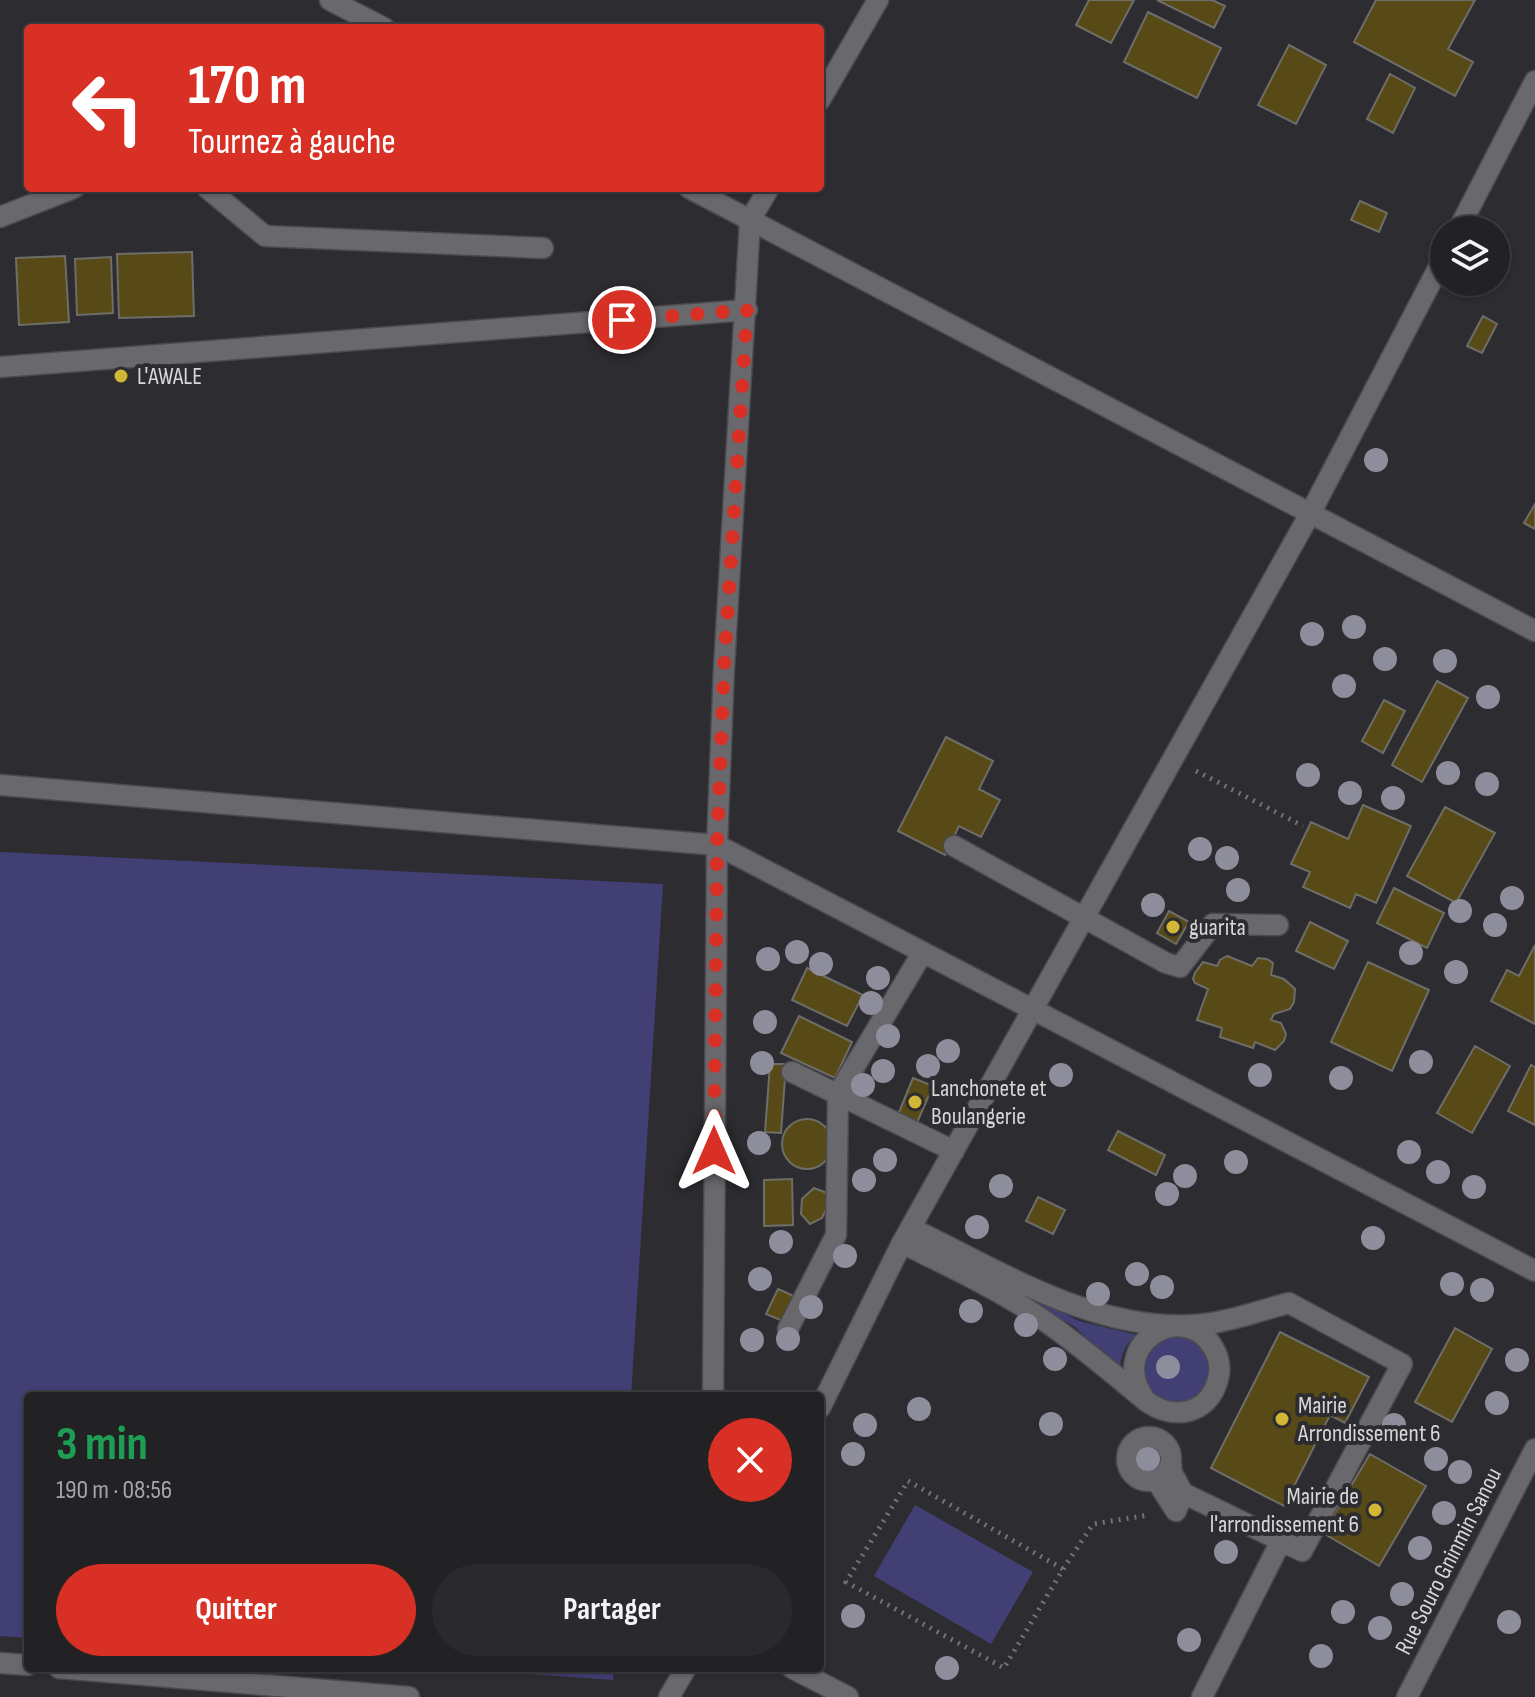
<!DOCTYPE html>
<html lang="fr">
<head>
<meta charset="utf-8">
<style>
	:root { --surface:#222225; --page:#2a2a2d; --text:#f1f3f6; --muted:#a2a4a7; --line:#3f3f42; --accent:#d93025 }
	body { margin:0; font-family:"Sofia Sans Condensed",sans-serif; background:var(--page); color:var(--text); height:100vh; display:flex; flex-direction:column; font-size:30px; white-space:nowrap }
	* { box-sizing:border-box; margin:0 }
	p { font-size:26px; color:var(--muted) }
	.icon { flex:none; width:44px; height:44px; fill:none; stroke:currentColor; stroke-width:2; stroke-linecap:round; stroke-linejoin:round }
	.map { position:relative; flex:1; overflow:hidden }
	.sheet { position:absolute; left:24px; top:1392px; width:800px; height:280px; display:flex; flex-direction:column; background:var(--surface); border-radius:8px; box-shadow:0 2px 6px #0004,0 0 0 2px var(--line) }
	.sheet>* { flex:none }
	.banner { position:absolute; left:24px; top:24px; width:800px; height:168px; border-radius:8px; box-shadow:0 2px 6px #0004,0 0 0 2px var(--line); background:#d93025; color:#fff; overflow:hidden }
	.tools { position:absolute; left:1430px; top:216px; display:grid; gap:16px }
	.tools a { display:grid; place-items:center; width:80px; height:80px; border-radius:50%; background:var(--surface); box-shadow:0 2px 6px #0004,0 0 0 2px var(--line); font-size:40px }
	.pin { position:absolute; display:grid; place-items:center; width:68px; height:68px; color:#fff; margin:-34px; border:4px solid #fff; border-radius:50%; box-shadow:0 2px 8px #0007 }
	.me { position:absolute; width:88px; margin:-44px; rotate:0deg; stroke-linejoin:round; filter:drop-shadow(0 0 6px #0008) }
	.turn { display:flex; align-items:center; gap:28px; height:168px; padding:0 32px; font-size:36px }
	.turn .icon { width:104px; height:104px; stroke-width:2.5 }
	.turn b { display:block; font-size:56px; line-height:68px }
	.round { display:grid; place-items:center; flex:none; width:84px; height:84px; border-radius:42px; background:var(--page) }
	.overview { display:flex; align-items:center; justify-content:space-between; height:136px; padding:0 32px }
	h1 { font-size:48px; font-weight:700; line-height:60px; color:#1e9e55 }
	.cta { display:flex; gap:16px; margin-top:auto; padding:16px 32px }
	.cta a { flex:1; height:92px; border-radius:48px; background:var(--accent); color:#fff; font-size:32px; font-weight:700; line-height:92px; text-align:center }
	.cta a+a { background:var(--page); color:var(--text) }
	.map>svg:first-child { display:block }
</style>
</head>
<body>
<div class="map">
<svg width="1535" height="1697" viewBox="0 0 1535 1697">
	<rect width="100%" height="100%" fill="#2d2d31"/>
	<path fill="#423f75" d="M0 852 663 884 631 1396H28V1638L0 1636Z
		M1024 1292 1079 1321 1137 1335C1125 1344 1119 1357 1121 1372L1075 1327 1021 1296Z
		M1178 1330 1210 1349 1212 1387 1181 1410 1146 1396 1144 1347Z
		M915 1505 1033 1572 991 1644 874 1576Z
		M444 1668H614L613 1680Z"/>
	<path fill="#574a16" stroke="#6e6d68" stroke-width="2" d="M1089 0H1134L1111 43 1076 25Z
		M1157 0H1212L1225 6 1214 28Z
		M1376 0H1475L1448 49 1473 62 1455 96 1354 42Z
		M1148 12 1221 48 1197 98 1124 62Z
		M1289 45 1326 65 1296 124 1258 105Z
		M1390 74 1415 88 1393 133 1367 119Z
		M1360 201 1387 213 1379 232 1351 220Z
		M192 252 194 316 119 318 117 254Z
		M65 256 69 322 19 325 16 258Z
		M111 257 113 313 77 315 75 259Z
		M1483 316 1497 324 1482 353 1467 346Z
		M1535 504V529L1524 523Z
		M1437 681 1468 698 1422 782 1392 765Z
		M1384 700 1405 711 1383 753 1362 741Z
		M946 737 993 761 979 789 1000 800 981 837 959 826 945 855 898 831Z
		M1363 805 1411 826 1376 903 1356 894 1350 908 1303 887 1310 872 1291 864 1311 822 1348 839Z
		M1445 807 1495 833 1456 903 1407 876Z
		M1394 888 1444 913 1427 948 1377 923Z
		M1169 911 1189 922 1176 944 1157 933Z
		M1310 922 1348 941 1334 969 1296 951Z
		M1535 945V1024L1491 1001 1507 970 1519 976Z
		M1227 956 1252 966 1258 958 1267 959 1273 963 1271 975 1284 979 1295 989 1294 1002 1290 1009 1274 1014 1271 1020 1281 1023 1286 1034 1284 1041 1275 1050 1255 1042 1253 1048 1220 1037 1222 1028 1197 1020 1208 989 1195 983 1193 979 1195 973 1203 962 1217 966 1220 960Z
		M1368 962 1429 990 1392 1071 1331 1042Z
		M807 968 863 995 847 1026 792 1000Z
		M799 1016 852 1042 835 1078 781 1053Z
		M1475 1046 1510 1066 1472 1133 1437 1113Z
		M770 1064H786L781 1133 765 1132Z
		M1531 1065 1535 1067V1125L1508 1111Z
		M913 1078 933 1086 916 1125 897 1117Z
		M782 1144a25 25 0 1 1 50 0a25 25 0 1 1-50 0Z
		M1118 1131 1165 1155 1156 1175 1108 1150Z
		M792 1179 793 1225 764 1226V1180Z
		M814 1188 827 1193 828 1206 822 1218 810 1224 801 1214 802 1199Z
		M1038 1197 1065 1210 1053 1234 1026 1221Z
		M778 1289 796 1297 785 1322 766 1314Z
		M1455 1328 1492 1349 1452 1422 1415 1402Z
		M1280 1332 1369 1377 1345 1423 1330 1415 1284 1506 1211 1468Z
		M1370 1454 1426 1486 1379 1566 1323 1533Z"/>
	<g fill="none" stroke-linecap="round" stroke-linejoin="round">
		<g stroke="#4b4b4f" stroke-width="23">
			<path id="minor" d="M330 0 384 28
				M820 100 878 0
				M207 188 265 236 543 248
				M689 188 1535 631
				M0 217 74 188
				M1458 230 1535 81
				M0 367 747 310
				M0 785 717 845 1535 1271
				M954 846 1166 963 1180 967 1213 924 1278 925
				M792 1072 954 1151
				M911 1228C1002 1272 1101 1336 1205 1324 1233 1321 1261 1310 1289 1303L1402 1364 1302 1551 1183 1493 1172 1473 1171 1463
				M902 1243C948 1266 996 1288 1039 1317 1076 1342 1111 1372 1146 1401 1173 1421 1209 1415 1218 1379 1221 1368 1219 1358 1214 1349 1185 1296 1104 1345 1146 1401
				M788 1329 836 1235 838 1094 923 952
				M713 1396 717 845 724 668 750 220 769 188
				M820 1408 902 1243 1311 512 1444 257
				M1127 1459a22 22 0 1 1 44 0a22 22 0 1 1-44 0Z
				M1156 1480 1176 1511 1183 1493
				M0 1663 28 1665
				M59 1668 409 1697
				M792 1668 848 1697
				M669 1697 686 1668
				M1202 1697 1281 1541
				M1407 1697 1535 1449"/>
		</g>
		<path stroke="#737376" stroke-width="5" stroke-dasharray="2 6" stroke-linecap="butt" d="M1196 771 1303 826
			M908 1481 1063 1569 1004 1668 846 1582Z
			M1063 1569 1093 1524 1149 1515"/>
		<use href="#minor" stroke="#68686d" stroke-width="20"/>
	</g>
	<g fill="#8d8d9b">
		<circle cx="1376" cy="460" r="12"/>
		<circle cx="1354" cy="627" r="12"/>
		<circle cx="1312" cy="634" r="12"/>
		<circle cx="1385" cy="659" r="12"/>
		<circle cx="1445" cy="661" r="12"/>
		<circle cx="1344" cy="686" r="12"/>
		<circle cx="1488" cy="697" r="12"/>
		<circle cx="1448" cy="773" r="12"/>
		<circle cx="1308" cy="775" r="12"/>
		<circle cx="1487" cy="784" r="12"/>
		<circle cx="1350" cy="793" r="12"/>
		<circle cx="1393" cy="798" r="12"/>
		<circle cx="1200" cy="849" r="12"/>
		<circle cx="1227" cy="858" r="12"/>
		<circle cx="1238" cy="890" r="12"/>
		<circle cx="1512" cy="898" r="12"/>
		<circle cx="1153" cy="905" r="12"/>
		<circle cx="1460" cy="911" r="12"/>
		<circle cx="1495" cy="925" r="12"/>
		<circle cx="797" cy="952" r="12"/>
		<circle cx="1411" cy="953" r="12"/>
		<circle cx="768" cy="959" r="12"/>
		<circle cx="821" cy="964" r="12"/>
		<circle cx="1456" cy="972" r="12"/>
		<circle cx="878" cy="978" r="12"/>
		<circle cx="871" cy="1003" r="12"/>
		<circle cx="765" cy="1022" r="12"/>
		<circle cx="888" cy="1036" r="12"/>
		<circle cx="948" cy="1051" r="12"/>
		<circle cx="1421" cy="1062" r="12"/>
		<circle cx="762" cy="1063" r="12"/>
		<circle cx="928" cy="1066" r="12"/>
		<circle cx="883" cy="1071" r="12"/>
		<circle cx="1061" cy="1075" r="12"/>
		<circle cx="1260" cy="1075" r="12"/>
		<circle cx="1341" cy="1078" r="12"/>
		<circle cx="863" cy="1085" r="12"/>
		<circle cx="759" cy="1143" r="12"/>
		<circle cx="1409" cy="1152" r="12"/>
		<circle cx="885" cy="1160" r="12"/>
		<circle cx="1236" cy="1162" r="12"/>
		<circle cx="1438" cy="1172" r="12"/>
		<circle cx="1185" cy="1176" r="12"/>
		<circle cx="864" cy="1180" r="12"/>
		<circle cx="1001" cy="1186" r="12"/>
		<circle cx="1474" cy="1187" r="12"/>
		<circle cx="1167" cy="1194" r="12"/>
		<circle cx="977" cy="1227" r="12"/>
		<circle cx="1373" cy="1238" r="12"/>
		<circle cx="781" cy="1242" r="12"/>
		<circle cx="845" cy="1256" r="12"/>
		<circle cx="1137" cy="1274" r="12"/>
		<circle cx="760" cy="1279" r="12"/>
		<circle cx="1452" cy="1284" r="12"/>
		<circle cx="1162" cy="1287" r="12"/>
		<circle cx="1482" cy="1290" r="12"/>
		<circle cx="1098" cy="1294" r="12"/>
		<circle cx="811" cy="1307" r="12"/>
		<circle cx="971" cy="1311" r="12"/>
		<circle cx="1026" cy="1325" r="12"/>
		<circle cx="788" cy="1339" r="12"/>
		<circle cx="752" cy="1340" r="12"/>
		<circle cx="1055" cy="1359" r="12"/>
		<circle cx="1517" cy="1360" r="12"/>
		<circle cx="1168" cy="1367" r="12"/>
		<circle cx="1497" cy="1403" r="12"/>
		<circle cx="919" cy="1409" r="12"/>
		<circle cx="1051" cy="1424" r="12"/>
		<circle cx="865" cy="1425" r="12"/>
		<circle cx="1394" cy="1425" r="12"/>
		<circle cx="853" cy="1454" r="12"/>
		<circle cx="1148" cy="1459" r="12"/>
		<circle cx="1436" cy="1459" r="12"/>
		<circle cx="1460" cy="1472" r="12"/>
		<circle cx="1444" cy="1513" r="12"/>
		<circle cx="1420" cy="1548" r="12"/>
		<circle cx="1226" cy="1552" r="12"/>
		<circle cx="1402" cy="1594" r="12"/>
		<circle cx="1343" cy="1612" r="12"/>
		<circle cx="853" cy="1616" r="12"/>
		<circle cx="1509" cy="1622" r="12"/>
		<circle cx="1380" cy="1628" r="12"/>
		<circle cx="1189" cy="1640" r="12"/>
		<circle cx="1321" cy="1656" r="12"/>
		<circle cx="947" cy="1668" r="12"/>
	</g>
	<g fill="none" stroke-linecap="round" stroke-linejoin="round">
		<path stroke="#d93025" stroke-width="14" stroke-dasharray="0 25.2" d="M622 320 747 310 724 668 717 845 714 1151"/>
	</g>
	<g fill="#d4b635" stroke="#2d2d31" stroke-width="3">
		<circle cx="121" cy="376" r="8"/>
		<circle cx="1173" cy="927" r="8"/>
		<circle cx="915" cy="1102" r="8"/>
		<circle cx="1282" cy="1419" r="8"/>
		<circle cx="1375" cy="1510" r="8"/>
	</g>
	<g text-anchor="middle" stroke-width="8" stroke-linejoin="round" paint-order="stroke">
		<g font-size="24" fill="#d7d7d9" stroke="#2d2d31" text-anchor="start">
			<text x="137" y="384">L'AWALE</text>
			<text x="1189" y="935">guarita</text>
			<text x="931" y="1096">Lanchonete et<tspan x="931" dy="28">Boulangerie</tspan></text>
			<text x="1298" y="1413">Mairie<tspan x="1298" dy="28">Arrondissement 6</tspan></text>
			<text x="1359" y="1504" text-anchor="end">Mairie de<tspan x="1359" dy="28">l'arrondissement 6</tspan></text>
		</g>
		<g font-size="24" fill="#d7d7d9" stroke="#2d2d31">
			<text transform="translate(1448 1561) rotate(-63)" y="8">Rue Souro Gninmin Sanou</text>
		</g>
	</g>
</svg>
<div class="tools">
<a><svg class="icon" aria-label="layers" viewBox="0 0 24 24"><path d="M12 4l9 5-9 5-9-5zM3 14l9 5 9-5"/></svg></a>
</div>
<div class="pin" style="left:622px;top:320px;background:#d93025"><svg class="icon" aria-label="arrive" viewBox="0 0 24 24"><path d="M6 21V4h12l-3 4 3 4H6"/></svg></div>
<svg class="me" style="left:714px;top:1151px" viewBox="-20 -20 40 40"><path d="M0-17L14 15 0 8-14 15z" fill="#d93025" stroke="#fff" stroke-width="4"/></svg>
<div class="banner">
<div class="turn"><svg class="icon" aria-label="left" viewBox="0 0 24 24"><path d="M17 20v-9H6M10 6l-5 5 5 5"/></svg><div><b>170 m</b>Tournez à gauche</div></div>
</div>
<section class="sheet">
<div class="overview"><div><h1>3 min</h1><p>190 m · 08:56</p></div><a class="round" style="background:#d93025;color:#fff"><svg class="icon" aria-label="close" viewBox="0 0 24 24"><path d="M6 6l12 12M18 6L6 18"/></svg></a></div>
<div class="cta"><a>Quitter</a><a>Partager</a></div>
</section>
</div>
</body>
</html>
